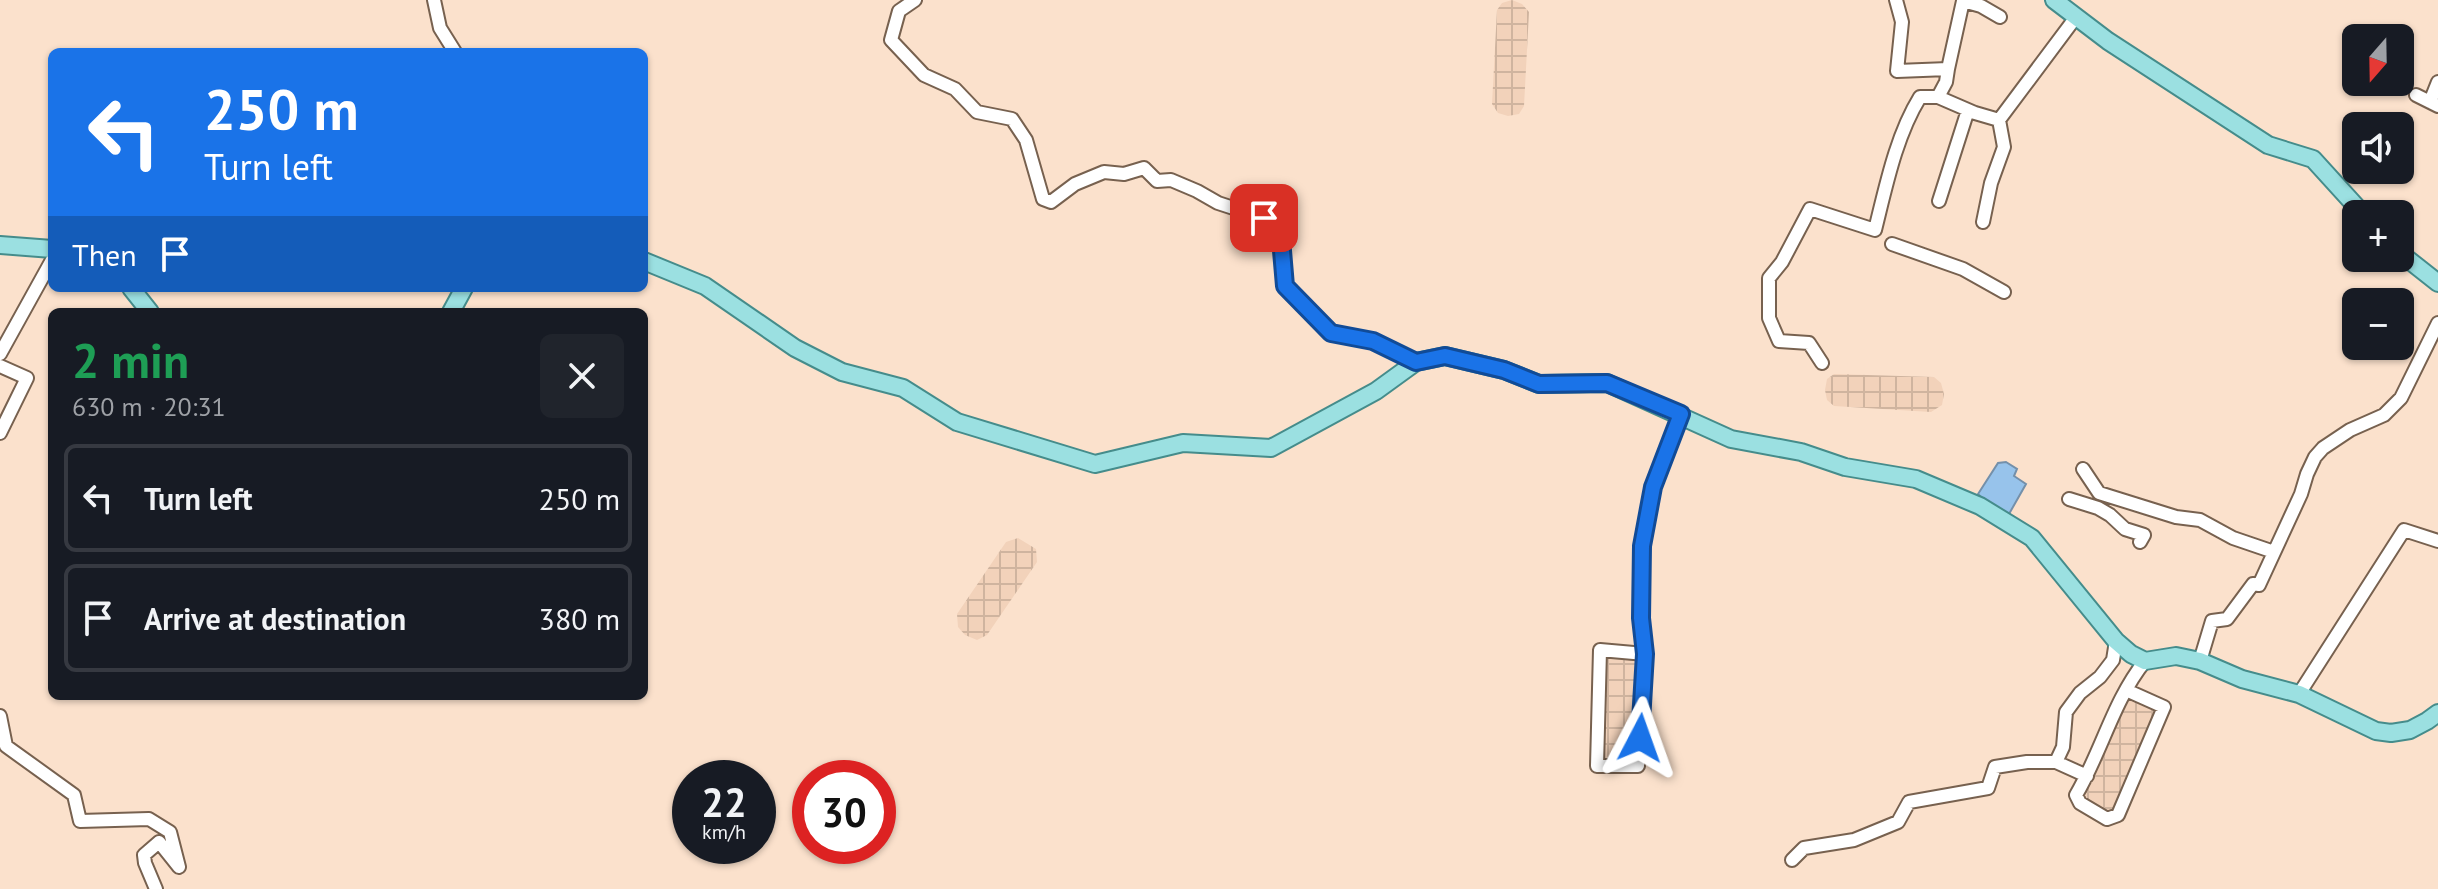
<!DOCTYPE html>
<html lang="en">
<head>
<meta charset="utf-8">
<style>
	:root { --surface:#171b24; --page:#20242c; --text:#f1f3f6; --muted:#9ea1a6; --line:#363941 }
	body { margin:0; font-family:"PT Sans",sans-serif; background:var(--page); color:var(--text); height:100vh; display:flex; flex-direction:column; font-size:30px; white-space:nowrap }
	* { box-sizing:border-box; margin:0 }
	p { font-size:26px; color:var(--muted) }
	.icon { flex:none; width:44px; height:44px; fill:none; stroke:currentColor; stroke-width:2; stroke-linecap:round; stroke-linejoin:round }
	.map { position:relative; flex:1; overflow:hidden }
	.details { position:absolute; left:48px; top:308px; width:600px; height:392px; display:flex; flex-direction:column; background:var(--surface); border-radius:12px; box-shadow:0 2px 6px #0004 }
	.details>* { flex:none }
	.banner { position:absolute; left:48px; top:48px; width:600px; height:244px; border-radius:12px; box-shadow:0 2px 6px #0004; background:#1a73e8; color:#fff; overflow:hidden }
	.needle { width:52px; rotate:200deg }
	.tools { position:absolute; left:2342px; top:24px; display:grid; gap:16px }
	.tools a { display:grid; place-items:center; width:72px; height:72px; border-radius:12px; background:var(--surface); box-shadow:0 2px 6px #0004; font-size:40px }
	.speed { position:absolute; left:672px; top:760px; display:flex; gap:16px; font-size:40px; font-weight:700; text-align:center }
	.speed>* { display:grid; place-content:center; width:104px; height:104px; border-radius:50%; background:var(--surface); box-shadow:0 2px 6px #0004; line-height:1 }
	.speed small { font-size:20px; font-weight:400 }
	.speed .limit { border:12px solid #d22; background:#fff; color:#111 }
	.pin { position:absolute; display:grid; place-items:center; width:68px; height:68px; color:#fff; margin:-34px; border-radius:16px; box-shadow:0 4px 12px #0006 }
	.me { position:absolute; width:88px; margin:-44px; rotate:4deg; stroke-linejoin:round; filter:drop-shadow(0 0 6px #0008) }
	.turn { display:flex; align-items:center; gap:28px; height:168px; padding:0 24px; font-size:36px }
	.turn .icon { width:104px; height:104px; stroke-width:2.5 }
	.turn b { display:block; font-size:56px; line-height:68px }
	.then { display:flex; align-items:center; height:76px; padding:0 24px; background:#0003; gap:16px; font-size:30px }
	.round { display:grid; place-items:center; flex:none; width:84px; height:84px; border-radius:12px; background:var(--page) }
	.summary { display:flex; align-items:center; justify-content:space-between; height:136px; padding:0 24px }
	h1 { font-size:48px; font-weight:800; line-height:60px; color:#1e9e55 }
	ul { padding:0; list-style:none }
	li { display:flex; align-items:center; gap:24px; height:108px; margin:0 16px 12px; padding:0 8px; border:4px solid var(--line); border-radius:12px }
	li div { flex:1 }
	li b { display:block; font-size:30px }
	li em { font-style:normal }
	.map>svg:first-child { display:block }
</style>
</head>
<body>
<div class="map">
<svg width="2438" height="889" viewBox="0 0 2438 889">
	<defs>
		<pattern id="industrial-grid" width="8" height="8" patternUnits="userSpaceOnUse" patternTransform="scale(2)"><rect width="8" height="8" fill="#f2d2ba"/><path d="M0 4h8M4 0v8" fill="none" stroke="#cfb49f"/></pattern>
	</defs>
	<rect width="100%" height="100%" fill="#fbe1cc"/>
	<path fill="url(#industrial-grid)" d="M1512 0 1522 4 1529 12 1524 106 1519 114 1508 116 1498 113 1492 104 1497 10 1502 3Z
		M1834 374 1934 377 1941 383 1944 394 1942 405 1931 412 1834 406 1827 400 1825 390 1827 379Z
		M1018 538 1036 549 1037 562 987 635 977 640 965 635 958 627 957 614 1006 542Z
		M1607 656 1638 658 1631 763 1600 761Z
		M2125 696 2159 711 2114 813 2080 798Z"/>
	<path fill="#97c3eb" stroke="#7490aa" stroke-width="2" d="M2006 462 2017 469 2014 476 2026 484 2009 514 1991 507 1978 494 1998 463Z"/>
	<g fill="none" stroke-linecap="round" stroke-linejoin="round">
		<g stroke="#77614f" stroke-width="16">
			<path id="minor" d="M434 0 440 28 455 52
				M915 0 899 11 891 40 924 75 955 89 977 112 1012 119 1026 140 1043 199 1051 202 1075 184 1104 172 1124 174 1144 168 1157 181 1171 180 1197 191 1218 203 1264 218 1281 239 1285 286 1331 333 1373 341 1416 362
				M1896 0 1902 22 1897 71 1948 69 1963 1 1981 6 2000 17
				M2416 95 2438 106
				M1938 97 1946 82 1948 69
				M2430 102 2438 82
				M1939 201 1968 110
				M1983 222 1991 183 2004 147 1999 120
				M1892 244 1963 269 2004 292
				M0 354 52 260
				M1822 363 1809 343 1779 341 1769 318V278L1782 262 1810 209 1875 230C1886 186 1896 136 1920 97H1938L1975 113 1999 120 2076 17
				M0 366 27 378 0 433
				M2083 469 2099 493 2176 517 2200 520 2233 538 2274 552
				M2069 499 2098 508 2110 515 2125 529 2144 535 2140 542
				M1645 654 1600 650 1597 766H1638L1645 654 1641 618 1642 546 1653 487 1681 414
				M2200 661 2212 621 2227 619 2253 584 2259 585 2301 494 2307 474 2315 457 2323 448 2350 430 2384 415 2401 398 2438 323
				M2126 690 2164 707 2118 815 2107 819 2080 803 2076 795C2102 751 2113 701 2145 661
				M2299 694 2404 530 2438 541
				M0 716 6 746 74 795 80 821 149 819 170 832 179 867 159 842 144 855 145 863 156 889
				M2056 762 2087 776
				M1792 860 1804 848 1854 840 1898 822 1909 802 1988 788 1995 767 2027 762H2056L2063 747 2066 712 2080 693 2100 677 2113 660 2116 641"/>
		</g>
		<g stroke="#458c8b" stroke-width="20">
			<path id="major" d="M2054 0 2108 41 2268 145 2313 159 2363 214
				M0 245 52 249
				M2400 253 2438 283
				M644 261 705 286 795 348 842 372 903 388 957 422 1095 464 1183 443 1271 448 1376 391 1416 362 1445 356 1504 370 1539 384 1607 383 1731 439 1801 452 1845 467 1916 479 1980 506 2032 538 2116 641 2131 654 2145 661 2176 656 2200 661 2242 679 2299 694 2376 731 2391 733 2410 730 2427 721 2438 713
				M131 288 150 312
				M451 312 464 288"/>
		</g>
		<use href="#minor" stroke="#fff" stroke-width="12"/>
		<use href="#major" stroke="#9be0e1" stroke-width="16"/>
	</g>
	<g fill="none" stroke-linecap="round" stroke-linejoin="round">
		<g stroke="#114b97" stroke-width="20">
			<path id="route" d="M1264 218 1281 239 1285 286 1331 333 1373 341 1416 362 1445 356 1504 370 1539 384 1607 383 1681 414 1653 487 1642 546 1641 618 1645 654 1640 738"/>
		</g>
		<use href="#route" stroke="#1a73e8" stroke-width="14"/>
	</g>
</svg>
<div class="tools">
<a><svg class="needle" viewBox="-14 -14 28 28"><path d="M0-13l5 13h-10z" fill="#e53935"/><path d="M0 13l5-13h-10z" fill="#9ea1a6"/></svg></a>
<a><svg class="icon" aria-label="sound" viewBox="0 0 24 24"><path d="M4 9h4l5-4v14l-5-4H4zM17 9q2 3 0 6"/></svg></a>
<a>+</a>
<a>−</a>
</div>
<div class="speed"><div>22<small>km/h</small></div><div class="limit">30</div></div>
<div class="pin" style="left:1264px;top:218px;background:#d93025"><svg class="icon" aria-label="arrive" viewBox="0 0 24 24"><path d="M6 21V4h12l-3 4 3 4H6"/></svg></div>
<svg class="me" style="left:1640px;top:738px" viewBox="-20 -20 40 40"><path d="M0-17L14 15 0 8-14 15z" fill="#1a73e8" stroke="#fff" stroke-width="4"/></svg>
<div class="banner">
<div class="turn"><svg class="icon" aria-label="left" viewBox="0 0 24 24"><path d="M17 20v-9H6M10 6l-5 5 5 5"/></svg><div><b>250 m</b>Turn left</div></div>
<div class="then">Then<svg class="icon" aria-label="arrive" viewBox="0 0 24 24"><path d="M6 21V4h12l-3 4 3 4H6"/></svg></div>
</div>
<section class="details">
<div class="summary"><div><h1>2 min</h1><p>630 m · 20:31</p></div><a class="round"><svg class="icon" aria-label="close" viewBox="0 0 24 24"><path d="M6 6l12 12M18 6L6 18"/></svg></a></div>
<ul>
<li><svg class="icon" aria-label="left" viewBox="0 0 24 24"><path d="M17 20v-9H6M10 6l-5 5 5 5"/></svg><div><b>Turn left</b></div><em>250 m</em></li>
<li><svg class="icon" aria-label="arrive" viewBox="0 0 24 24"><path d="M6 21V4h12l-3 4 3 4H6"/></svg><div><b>Arrive at destination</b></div><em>380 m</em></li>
</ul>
</section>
</div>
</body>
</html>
